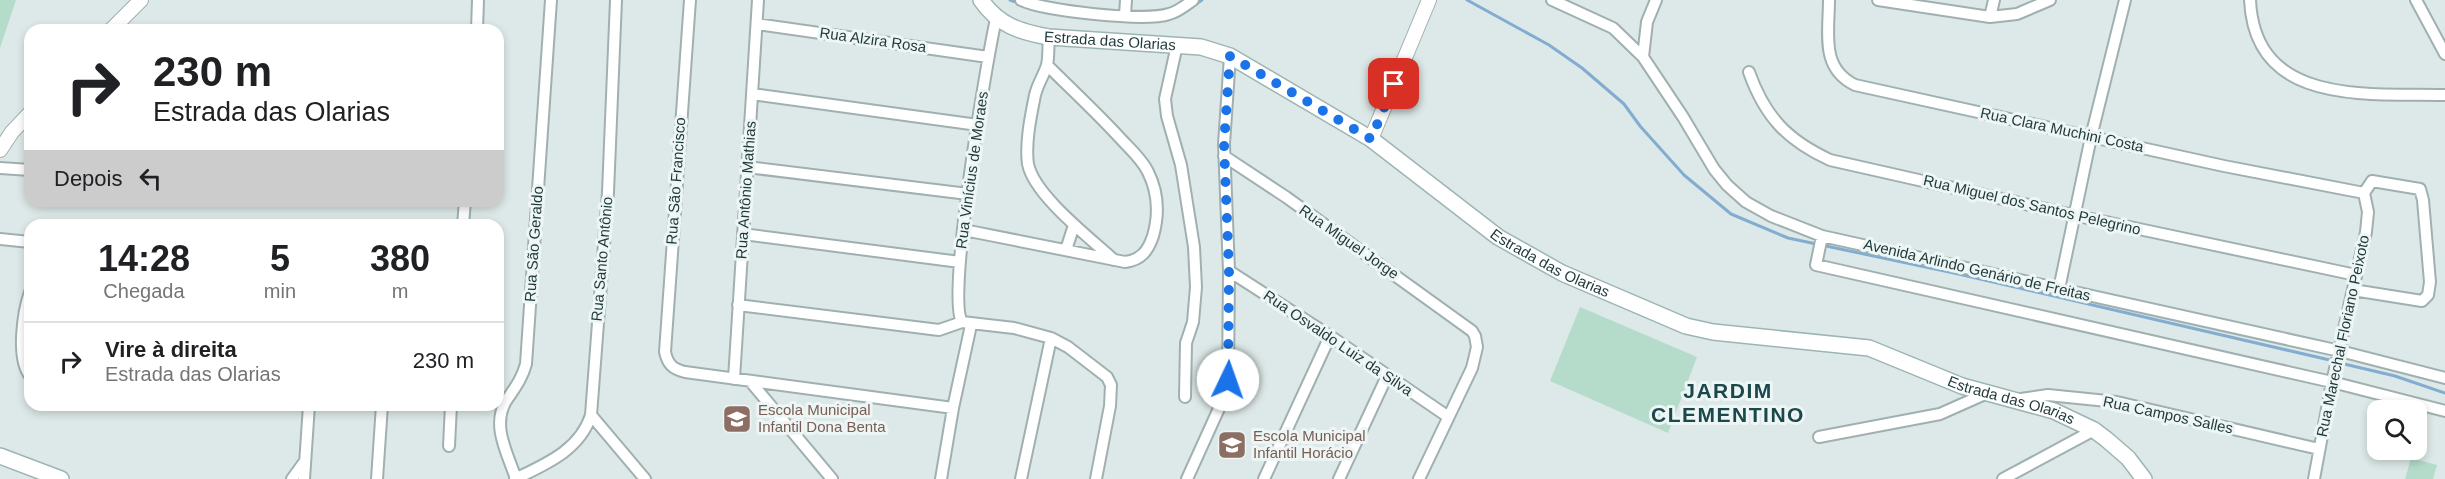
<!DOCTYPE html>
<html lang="pt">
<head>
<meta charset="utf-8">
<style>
	:root { --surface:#fff; --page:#f6f6f6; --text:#202124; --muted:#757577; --line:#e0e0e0 }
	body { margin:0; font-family:Arial,sans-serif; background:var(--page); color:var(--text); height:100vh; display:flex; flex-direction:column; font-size:22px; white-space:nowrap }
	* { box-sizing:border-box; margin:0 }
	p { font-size:20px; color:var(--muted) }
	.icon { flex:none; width:33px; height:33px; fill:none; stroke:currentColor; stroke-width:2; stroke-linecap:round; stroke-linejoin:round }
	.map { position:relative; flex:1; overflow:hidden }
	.panel { position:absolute; left:24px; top:219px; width:480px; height:192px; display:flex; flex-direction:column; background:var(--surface); border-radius:18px; box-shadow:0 3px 9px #0003 }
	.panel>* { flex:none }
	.top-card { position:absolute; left:24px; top:24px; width:480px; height:183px; border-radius:18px; box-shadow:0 3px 9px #0003; background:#fff; color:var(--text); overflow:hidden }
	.buttons { position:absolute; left:2367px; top:400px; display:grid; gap:12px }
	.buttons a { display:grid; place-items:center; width:60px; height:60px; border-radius:12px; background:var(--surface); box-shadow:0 3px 9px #0003; font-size:30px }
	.pin { position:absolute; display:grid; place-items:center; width:51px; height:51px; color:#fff; margin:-26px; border-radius:12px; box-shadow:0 3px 9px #0006 }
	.me { position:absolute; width:66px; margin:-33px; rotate:3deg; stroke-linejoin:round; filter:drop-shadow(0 0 4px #0008) }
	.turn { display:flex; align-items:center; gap:21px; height:126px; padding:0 30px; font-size:27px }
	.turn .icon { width:78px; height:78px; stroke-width:2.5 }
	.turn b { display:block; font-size:42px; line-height:51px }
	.then { display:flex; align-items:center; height:57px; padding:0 30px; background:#0003; gap:12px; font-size:22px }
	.eta { display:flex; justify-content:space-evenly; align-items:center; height:102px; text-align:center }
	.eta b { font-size:36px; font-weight:700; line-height:42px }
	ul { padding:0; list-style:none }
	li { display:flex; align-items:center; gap:18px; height:78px; padding:0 30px; border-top:2px solid var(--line) }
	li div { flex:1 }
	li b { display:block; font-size:22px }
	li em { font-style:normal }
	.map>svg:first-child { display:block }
</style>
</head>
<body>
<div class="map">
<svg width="2445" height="479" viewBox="0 0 2445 479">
	<rect width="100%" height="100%" fill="#dde9e8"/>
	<path fill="#b5dccb" d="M0 0H16L0 48Z
		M1580 307 1697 357 1668 433 1550 381Z
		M2411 458 2437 465 2433 479H2405Z"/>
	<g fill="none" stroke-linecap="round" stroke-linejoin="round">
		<path stroke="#83add0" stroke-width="3" d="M1010 0 1034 9
			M1467 0 1549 45 1582 68 1624 104 1640 126 1684 175 1731 214 1788 238 1954 273 2334 361
			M1193 6 1202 0
			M2340 363 2395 376 2445 393"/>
		<g stroke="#a0b0b0" stroke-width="14">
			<path id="minor" d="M690 0 665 352C668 365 673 369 685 372L953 408
				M1021 0C1044 11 1145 22 1169 14 1178 12 1186 5 1193 0
				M1552 0 1613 28 1643 57
				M1656 0 1647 22 1643 57 1683 117 1714 169 1727 185 1746 202 1771 216 1822 236 2340 351 2445 378
				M1829 0C1829 33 1820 68 1855 85L2224 166 2364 193
				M1878 0 1990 17 2017 14 2050 0
				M2250 0C2255 107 2368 93 2445 95
				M2416 0 2445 54
				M1125 15 1126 0
				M1990 17 1994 0
				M757 24 988 57
				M477 30 478 0
				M1049 37C1048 45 1049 56 1047 65 1044 75 1038 83 1035 95 1031 115 1025 143 1028 164 1034 195 1090 238 1114 260
				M1177 45 1165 99 1167 116 1181 165 1194 247 1196 287 1193 322 1186 343 1185 397
				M1749 72C1765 117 1787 140 1830 160L2073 215 2356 275
				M752 94 978 125
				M1224 156 1286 197 1472 331 1475 336 1477 347 1472 368 1419 479
				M747 167 968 194
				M0 168 30 170
				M463 225 465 201
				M964 230 1125 262C1141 260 1148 251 1153 236 1159 215 1158 192 1148 172 1142 159 1129 148 1119 137 1096 112 1071 89 1047 65
				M743 234 960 262
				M1822 236 1816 265 2332 382 2445 411
				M0 239 30 242
				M1066 250 1074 225
				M1229 271 1330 336 1447 416
				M2059 289 2091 137 2125 0
				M2353 290 2422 301 2428 295 2430 282 2423 200 2420 189 2372 181 2364 193
				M30 292C23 312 16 358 30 376
				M738 305 939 330 962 322
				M962 322C946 298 987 59 996 19
				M962 322 1014 328 1051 338 1068 347 1107 377 1111 385 1110 406 1096 479
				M734 379 758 0
				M750 381 832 479
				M2021 399 2048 395 2117 402 2319 449
				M591 415 645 479
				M1819 437 1940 414 1985 394
				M449 446 451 405
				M292 479 305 461
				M304 479 309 405
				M377 479 382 405
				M515 479C546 464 580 450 591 415L608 192 616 0
				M516 479C508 454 491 426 506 401 514 389 522 379 526 364L551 0
				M941 479 953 408 971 325
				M1021 479 1051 338
				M1187 479 1221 404 1228 380 1229 271 1224 144 1230 56
				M1264 479 1330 336
				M1339 479 1387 376
				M2003 479 2094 430
				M2314 479 2332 382 2366 232 2368 212 2364 193"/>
		</g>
		<g stroke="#a0b0b0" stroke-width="16">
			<path id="tertiary" d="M111 30 141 0
				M1371 139 1429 0
				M0 150 12 132 30 113"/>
		</g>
		<g stroke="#9cb5b4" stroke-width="18">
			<g id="secondary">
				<path id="s1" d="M981 0C998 25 1020 32 1049 37L1201 47 1230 56 1371 139 1498 237 1562 273 1686 326 1713 332 1869 348 1962 386 2054 411 2094 430 2106 439 2128 458 2144 479"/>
				<path d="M0 456 61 479"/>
			</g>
		</g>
		<use href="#minor" stroke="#fff" stroke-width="10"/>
		<use href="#tertiary" stroke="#fff" stroke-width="14"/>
		<use href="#secondary" stroke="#fff" stroke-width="15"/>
	</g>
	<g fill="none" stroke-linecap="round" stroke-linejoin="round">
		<path stroke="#1a73e8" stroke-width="10" stroke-dasharray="0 18" d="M1228 380 1229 271 1224 144 1230 56 1371 139 1394 84"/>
	</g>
	<defs>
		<g id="school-square" transform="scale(1.5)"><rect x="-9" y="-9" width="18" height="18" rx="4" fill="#8d6e63" stroke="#edf6f5"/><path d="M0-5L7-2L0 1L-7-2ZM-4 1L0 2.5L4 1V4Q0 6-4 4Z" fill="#fff"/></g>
	</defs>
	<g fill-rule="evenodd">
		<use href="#school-square" x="737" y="419"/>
		<use href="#school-square" x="1232" y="445"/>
	</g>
	<g text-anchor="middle" stroke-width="6" stroke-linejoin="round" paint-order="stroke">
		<g font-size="15" fill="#1f3839" stroke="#edf6f5">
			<text transform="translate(873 40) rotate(8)" y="5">Rua Alzira Rosa</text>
			<text dy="5" stroke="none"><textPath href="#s1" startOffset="141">Estrada das Olarias</textPath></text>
			<text transform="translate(2062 130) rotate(12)" y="5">Rua Clara Muchini Costa</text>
			<text transform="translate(972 170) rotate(-82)" y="5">Rua Vinícius de Moraes</text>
			<text transform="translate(676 181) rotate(-86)" y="5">Rua São Francisco</text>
			<text transform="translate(746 190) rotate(-86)" y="5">Rua Antônio Mathias</text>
			<text transform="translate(2032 205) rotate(13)" y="5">Rua Miguel dos Santos Pelegrino</text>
			<text transform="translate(1349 242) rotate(35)" y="5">Rua Miguel Jorge</text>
			<text transform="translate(534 244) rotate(-86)" y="5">Rua São Geraldo</text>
			<text transform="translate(602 259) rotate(-85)" y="5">Rua Santo Antônio</text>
			<text dy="5" stroke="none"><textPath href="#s1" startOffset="645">Estrada das Olarias</textPath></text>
			<text transform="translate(1977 270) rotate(13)" y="5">Avenida Arlindo Genário de Freitas</text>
			<text transform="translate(2343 336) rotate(-78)" y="5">Rua Marechal Floriano Peixoto</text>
			<text transform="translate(1338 343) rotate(34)" y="5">Rua Osvaldo Luiz da Silva</text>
			<text dy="5" stroke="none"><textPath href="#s1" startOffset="1131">Estrada das Olarias</textPath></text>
			<text transform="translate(2168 415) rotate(12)" y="5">Rua Campos Salles</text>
		</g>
		<g font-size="15" fill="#785e54" stroke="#edf6f5" text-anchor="start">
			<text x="758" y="415">Escola Municipal<tspan x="758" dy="17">Infantil Dona Benta</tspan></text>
			<text x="1253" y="441">Escola Municipal<tspan x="1253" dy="17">Infantil Horácio</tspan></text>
		</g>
		<g font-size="21" font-weight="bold" letter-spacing="1.5" fill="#1b484b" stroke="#edf6f5">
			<text x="1728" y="398">JARDIM<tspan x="1728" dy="24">CLEMENTINO</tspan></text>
		</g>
	</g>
</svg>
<div class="buttons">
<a><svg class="icon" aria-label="search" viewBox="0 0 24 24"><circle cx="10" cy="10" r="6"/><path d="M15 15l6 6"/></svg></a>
</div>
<div class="pin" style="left:1394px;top:84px;background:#d93025"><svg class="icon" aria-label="arrive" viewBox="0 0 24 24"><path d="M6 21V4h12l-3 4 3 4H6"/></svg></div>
<svg class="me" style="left:1228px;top:380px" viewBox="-20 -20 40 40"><circle r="19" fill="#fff"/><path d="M0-13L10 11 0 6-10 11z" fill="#1a73e8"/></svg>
<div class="top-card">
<div class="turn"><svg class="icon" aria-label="right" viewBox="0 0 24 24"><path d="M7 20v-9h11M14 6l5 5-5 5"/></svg><div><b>230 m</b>Estrada das Olarias</div></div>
<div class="then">Depois<svg class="icon" aria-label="left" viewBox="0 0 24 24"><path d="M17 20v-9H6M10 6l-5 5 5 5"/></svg></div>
</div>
<section class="panel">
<div class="eta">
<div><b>14:28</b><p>Chegada</p></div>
<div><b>5</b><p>min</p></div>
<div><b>380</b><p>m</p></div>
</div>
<ul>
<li><svg class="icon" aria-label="right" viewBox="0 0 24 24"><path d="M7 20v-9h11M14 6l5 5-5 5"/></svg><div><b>Vire à direita</b><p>Estrada das Olarias</p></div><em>230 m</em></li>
</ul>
</section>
</div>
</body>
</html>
